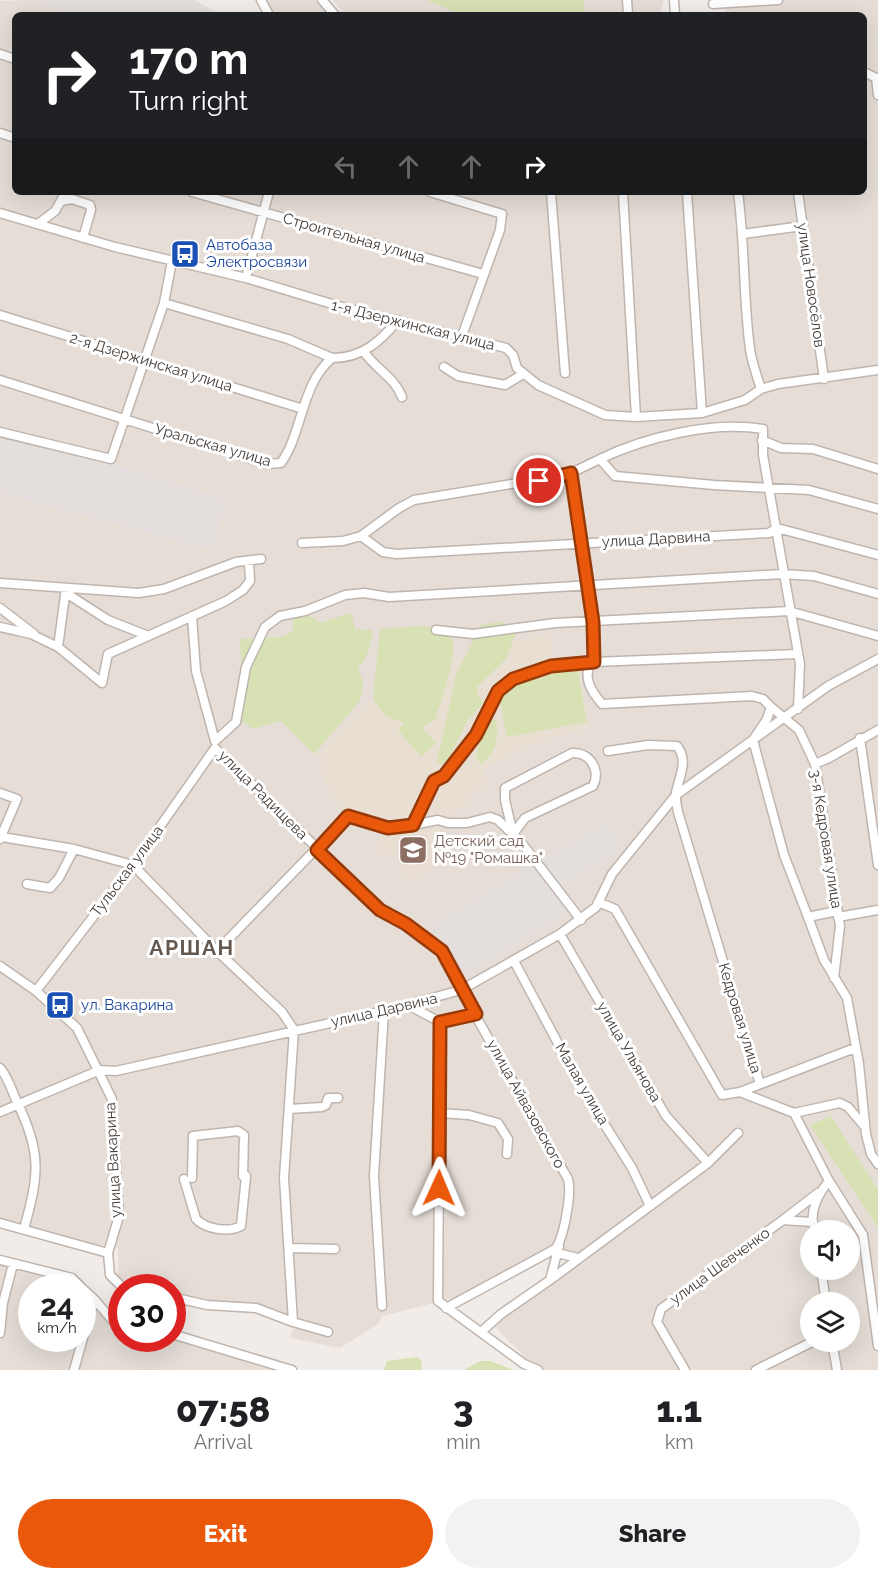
<!DOCTYPE html>
<html lang="en">
<head>
<meta charset="utf-8">
<style>
	:root { --surface:#fff; --page:#f2f2f2; --text:#202124; --muted:#757577; --accent:#ea580c }
	body { margin:0; font-family:Raleway,sans-serif; background:var(--page); color:var(--text); height:100vh; display:flex; flex-direction:column; font-size:22px; white-space:nowrap }
	* { box-sizing:border-box; margin:0 }
	p { font-size:20px; color:var(--muted) }
	.icon { flex:none; width:33px; height:33px; fill:none; stroke:currentColor; stroke-width:2; stroke-linecap:round; stroke-linejoin:round }
	.map { position:relative; height:1370px; overflow:hidden }
	.side { display:flex; flex-direction:column; background:var(--surface); flex:1 }
	.side>* { flex:none }
	.hud { position:absolute; left:12px; top:12px; width:855px; height:183px; border-radius:9px; box-shadow:0 6px 24px #0002; background:#202124; color:#fff; overflow:hidden }
	.fabs { position:absolute; left:800px; top:1220px; display:grid; gap:12px }
	.fabs a { display:grid; place-items:center; width:60px; height:60px; border-radius:50%; background:var(--surface); box-shadow:0 6px 24px #0002; font-size:30px }
	.speed { position:absolute; left:18px; top:1274px; display:flex; gap:12px; font-size:30px; font-weight:700; text-align:center }
	.speed>* { display:grid; place-content:center; width:78px; height:78px; border-radius:50%; background:var(--surface); box-shadow:0 6px 24px #0002; line-height:1 }
	.speed small { font-size:15px; font-weight:400 }
	.speed .limit { border:9px solid #d22; background:#fff; color:#111 }
	.pin { position:absolute; display:grid; place-items:center; width:51px; height:51px; color:#fff; margin:-26px; border:3px solid #fff; border-radius:50%; box-shadow:0 2px 6px #0007 }
	.me { position:absolute; width:66px; margin:-33px; rotate:1deg; stroke-linejoin:round; filter:drop-shadow(0 0 4px #0008) }
	.turn { display:flex; align-items:center; gap:21px; height:126px; padding:0 18px; font-size:27px }
	.turn .icon { width:78px; height:78px; stroke-width:2.5 }
	.turn b { display:block; font-size:42px; line-height:51px }
	.lanes { display:flex; align-items:center; height:57px; padding:0 18px; background:#0003; justify-content:center; gap:30px; direction:ltr }
	.lanes .off { opacity:.35 }
	.eta { display:flex; justify-content:space-evenly; align-items:center; height:102px; text-align:center }
	.eta b { font-size:36px; font-weight:800; line-height:42px }
	.button { display:flex; gap:12px; margin-top:auto; padding:12px 18px }
	.button a { flex:1; height:69px; border-radius:36px; background:var(--accent); color:#fff; font-size:24px; font-weight:800; line-height:69px; text-align:center }
	.button a+a { background:var(--page); color:var(--text) }
	.map>svg:first-child { display:block }
</style>
</head>
<body>
<div class="map">
<svg width="878" height="1370" viewBox="0 0 878 1370">
	<rect width="100%" height="100%" fill="#f1ece7"/>
	<path fill="#e5ddd6" fill-rule="evenodd" d="M264 0H319L331 15H271Z
		M333 0H458L498 15H345Z
		M582 0H664L659 15H580Z
		M724 0H878V1370H538L488 1320 582 1258 546 1248 482 1286 457 1297 382 1316 379 1323 340 1348 290 1338 297 1318 258 1305 211 1300 173 1292 172 1287H152L118 1279V1248L0 1227V1H30L72 15H15V192H864V15H726ZM404 668 586 710 590 725 581 732 576 730 529 745 484 769V779L465 799 468 804 445 817 322 752ZM395 854 453 858 407 879ZM810 1230H849V1269H810ZM810 1302H849V1341H810Z
		M0 1264 71 1281 77 1287H32V1338H82L83 1292 121 1327 122 1338H168L299 1370H0Z"/>
	<path fill="#e4dedc" d="M0 0H195L220 15H72L30 1Z
		M0 438 120 466 227 500 212 550 0 493Z
		M608 821 623 849 558 888 567 913 461 978 431 925Z"/>
	<path fill="#e9ded2" d="M550 633 555 668 579 666 590 725 581 732 576 730 529 745 484 769 486 785 466 799 468 804 445 817 440 813 429 818 394 825 374 823 350 814 338 803 323 780 322 752 404 668Z
		M437 821 453 859 407 880 395 854 381 856 373 845 392 829Z"/>
	<path fill="#d7e1b4" d="M427 0H584L585 15H462Z
		M351 613 355 629 372 630C373 643 367 658 358 668L363 683 360 701 314 754 281 721 253 729 238 718 243 686 240 639 284 637 293 630V619C304 610 310 616 320 623Z
		M504 622 516 632 506 659 477 687 478 696 484 702 467 721 449 758 441 765 437 761 457 672 482 624Z
		M424 626C432 628 444 628 450 635 461 649 440 703 435 720L422 727 436 743 421 757 398 730 404 723 384 715 373 699 380 629Z
		M577 666 587 722 507 737 496 681Z
		M496 719C499 739 497 751 481 764L476 759C479 746 481 723 496 719Z
		M831 1116 878 1190V1228L810 1125Z
		M417 1357 421 1360 422 1370H384L387 1361Z
		M480 1361H490L514 1370H464Z"/>
	<g fill="none" stroke-linecap="round" stroke-linejoin="round">
		<g stroke="#bfb5ae" stroke-width="11">
			<path id="minor" d="M261 0 269 15
				M322 0 335 15
				M627 0 628 15
				M674 0 675 15
				M713 4 778 0
				M0 54 15 59
				M864 72 878 79
				M876 78 878 95
				M0 133 15 138
				M192 192 483 274
				M430 192 502 214 500 230 462 336
				M551 192 565 373
				M623 192 636 417
				M687 192 702 413
				M738 192C745 244 743 297 750 349 752 363 757 376 761 389
				M798 192 824 379
				M61 201 72 199 90 205 91 210 83 238
				M0 213 115 247 246 278 342 307 506 348 513 355 517 368 538 385 605 415 636 417 702 413 745 400 761 389 778 384 878 370
				M38 224 55 211 66 192
				M743 234 802 226
				M246 278 269 192
				M0 315 303 409
				M364 352C376 369 395 378 402 397
				M332 358C362 358 380 342 398 320
				M444 367 458 376 505 385 523 374
				M0 380 267 464 281 463C303 432 301 384 332 358L288 339 164 303
				M0 432 111 459 164 303 172 261
				M762 440 781 448 813 449 878 469
				M600 459C646 437 712 421 763 429V455L800 664 798 709
				M571 473 593 622 594 662 551 666 513 679 498 691 476 735 444 776 434 781 413 825 438 820 448 823H467L490 817 498 820 521 842 581 920
				M878 509 809 490 714 485 615 476 600 459 571 473 554 477 414 500 399 508 361 536 383 552 396 554 769 533 777 528 878 555
				M302 543 343 541 361 536
				M0 583 139 593 164 589 236 562 261 559
				M66 588 58 647 102 683 108 654 226 601 243 590 250 581 249 562
				M66 593 108 620 146 635
				M0 608 34 634
				M192 616 196 671 215 741 236 722 246 667 265 627 280 616 305 611 345 595 364 593 389 597 782 574 814 576 878 594
				M0 627 31 634 58 647
				M436 630 473 634 555 623 789 611 878 636
				M591 662C582 678 592 692 602 704L752 696 763 699 771 707 767 719 753 740 784 855 808 917 837 911
				M594 662 797 654
				M771 707 799 730 815 764 840 926 834 978
				M860 738 878 865
				M608 751 648 745 677 746C689 761 679 776 676 793 675 799 677 806 678 812L760 1084
				M572 753C590 752 601 770 593 786L525 818 513 834 505 800V788Z
				M815 764 829 758 878 730
				M0 793 17 799 0 839
				M2 837 74 849 133 865 217 951 282 1012 294 1030 284 1178 293 1322 256 1308 207 1305 172 1297
				M27 884 50 888 59 878 74 849
				M598 902 615 909 722 1095 740 1092 855 1048
				M808 917 824 960 847 998 859 1064 866 1134 871 1154 878 1164
				M838 917 878 910
				M560 934 666 1116 708 1163
				M217 951 348 816 388 828 413 825
				M514 961 584 1092 632 1168 650 1206
				M0 966 36 991 77 1028 112 1099 119 1216 108 1253 110 1275 122 1287
				M36 991 133 865 215 748 380 910C416 928 451 949 461 990L568 1179C572 1192 564 1239 555 1249L446 1308
				M408 1005 440 1022 476 1014
				M440 1022 438 1301 524 1364 538 1370
				M0 1068C8 1077 12 1091 17 1102 42 1153 39 1175 24 1229
				M740 1092 794 1113 829 1181 863 1235 878 1346
				M289 1109 322 1107 326 1105 328 1098H338
				M0 1112 100 1070 116 1071 384 1011 461 990 560 934 596 907 612 874 676 795 828 686 878 659
				M440 1113 469 1115 498 1123 508 1139 507 1154
				M794 1113 840 1103 848 1107 865 1127
				M192 1178 193 1136 238 1131 244 1135 243 1176
				M184 1179 196 1219C206 1229 228 1233 241 1226L246 1176
				M783 1220 818 1193
				M0 1223 108 1253
				M815 1230C808 1213 818 1194 829 1181
				M290 1248 335 1249
				M557 1253 578 1258
				M0 1260 72 1278 81 1287
				M821 1269 826 1302
				M550 1280 708 1163 738 1133
				M94 1299 113 1321 122 1324
				M382 1306 374 1176 384 1011
				M293 1322 328 1332
				M481 1332 501 1314 550 1280 559 1246
				M0 1333 3 1303 13 1264
				M172 1334 292 1370
				M832 1341 837 1370
				M74 1370 94 1299 82 1288
				M685 1370 657 1322 661 1309 783 1220 811 1222
				M756 1370 814 1341"/>
		</g>
		<use href="#minor" stroke="#fff" stroke-width="8"/>
	</g>
	<g fill="none" stroke-linecap="round" stroke-linejoin="round">
		<g stroke="#983908" stroke-width="15">
			<path id="route" d="M439 1188 440 1022 476 1014 442 951 406 924 380 910 317 850 348 816 388 828 413 825 434 781 444 776 476 735 498 691 513 679 551 666 594 662 593 622 571 473 539 481"/>
		</g>
		<use href="#route" stroke="#ea580c" stroke-width="10"/>
	</g>
	<defs>
		<g id="bus-square" transform="scale(1.5)"><rect x="-9" y="-9" width="18" height="18" rx="4" fill="#1a4fb4" stroke="#fff"/><path d="M-5-6H5V4H4V6H2V4H-2V6H-4V4H-5ZM-3.5-4V0h7V-4ZM-3.5 1.2v1.5H-2V1.2ZM2 1.2v1.5H3.5V1.2Z" fill="#fff"/></g>
		<g id="school-square" transform="scale(1.5)"><rect x="-9" y="-9" width="18" height="18" rx="4" fill="#8d6e63" stroke="#fff"/><path d="M0-5L7-2L0 1L-7-2ZM-4 1L0 2.5L4 1V4Q0 6-4 4Z" fill="#fff"/></g>
	</defs>
	<g fill-rule="evenodd">
		<use href="#bus-square" x="185" y="254"/>
		<use href="#school-square" x="413" y="850"/>
		<use href="#bus-square" x="60" y="1005"/>
	</g>
	<g text-anchor="middle" stroke-width="6" stroke-linejoin="round" paint-order="stroke">
		<g font-size="15" fill="#443c37" stroke="#fff">
			<text transform="translate(354 238) rotate(16)" y="5">Строительная улица</text>
			<text transform="translate(811 285) rotate(82)" y="5">улица Новосёлов</text>
			<text transform="translate(413 325) rotate(14)" y="5">1-я Дзержинская улица</text>
			<text transform="translate(151 362) rotate(17)" y="5">2-я Дзержинская улица</text>
			<text transform="translate(213 445) rotate(16)" y="5">Уральская улица</text>
			<text transform="translate(656 539) rotate(-3)" y="5">улица Дарвина</text>
			<text transform="translate(263 795) rotate(45)" y="5">улица Радищева</text>
			<text transform="translate(826 839) rotate(81)" y="5">3-я Кедровая улица</text>
			<text transform="translate(127 871) rotate(-53)" y="5">Тульская улица</text>
			<text transform="translate(384 1010) rotate(-13)" y="5">улица Дарвина</text>
			<text transform="translate(740 1018) rotate(73)" y="5">Кедровая улица</text>
			<text transform="translate(629 1052) rotate(60)" y="5">улица Ульянова</text>
			<text transform="translate(582 1084) rotate(60)" y="5">Малая улица</text>
			<text transform="translate(526 1104) rotate(61)" y="5">улица Айвазовского</text>
			<text transform="translate(113 1160) rotate(-93)" y="5">улица Вакарина</text>
			<text transform="translate(720 1266) rotate(-36)" y="5">улица Шевченко</text>
		</g>
		<g font-size="15" fill="#164399" stroke="#fff" text-anchor="start">
			<text x="206" y="250">Автобаза<tspan x="206" dy="17">Электросвязи</tspan></text>
			<text x="81" y="1010">ул. Вакарина</text>
		</g>
		<g font-size="15" fill="#785e54" stroke="#fff" text-anchor="start">
			<text x="434" y="846">Детский сад<tspan x="434" dy="17">№19 "Ромашка"</tspan></text>
		</g>
		<g font-size="21" font-weight="bold" letter-spacing="1.5" fill="#65584f" stroke="#fff">
			<text x="192" y="955">АРШАН</text>
		</g>
	</g>
</svg>
<div class="fabs">
<a><svg class="icon" aria-label="sound" viewBox="0 0 24 24"><path d="M4 9h4l5-4v14l-5-4H4zM17 9q2 3 0 6"/></svg></a>
<a><svg class="icon" aria-label="layers" viewBox="0 0 24 24"><path d="M12 4l9 5-9 5-9-5zM3 14l9 5 9-5"/></svg></a>
</div>
<div class="speed"><div>24<small>km/h</small></div><div class="limit">30</div></div>
<div class="pin" style="left:539px;top:481px;background:#d93025"><svg class="icon" aria-label="arrive" viewBox="0 0 24 24"><path d="M6 21V4h12l-3 4 3 4H6"/></svg></div>
<svg class="me" style="left:439px;top:1188px" viewBox="-20 -20 40 40"><path d="M0-17L14 15 0 8-14 15z" fill="#ea580c" stroke="#fff" stroke-width="4"/></svg>
<div class="hud">
<div class="turn"><svg class="icon" aria-label="right" viewBox="0 0 24 24"><path d="M7 20v-9h11M14 6l5 5-5 5"/></svg><div><b>170 m</b>Turn right</div></div>
<div class="lanes"><svg class="icon off" aria-label="left" viewBox="0 0 24 24"><path d="M17 20v-9H6M10 6l-5 5 5 5"/></svg><svg class="icon off" aria-label="ahead" viewBox="0 0 24 24"><path d="M12 20V5M6 11l6-6 6 6"/></svg><svg class="icon off" aria-label="ahead" viewBox="0 0 24 24"><path d="M12 20V5M6 11l6-6 6 6"/></svg><svg class="icon" aria-label="right" viewBox="0 0 24 24"><path d="M7 20v-9h11M14 6l5 5-5 5"/></svg></div>
</div>
</div>
<section class="side">
<div class="eta">
<div><b>07:58</b><p>Arrival</p></div>
<div><b>3</b><p>min</p></div>
<div><b>1.1</b><p>km</p></div>
</div>
<div class="button"><a>Exit</a><a>Share</a></div>
</section>
</body>
</html>
